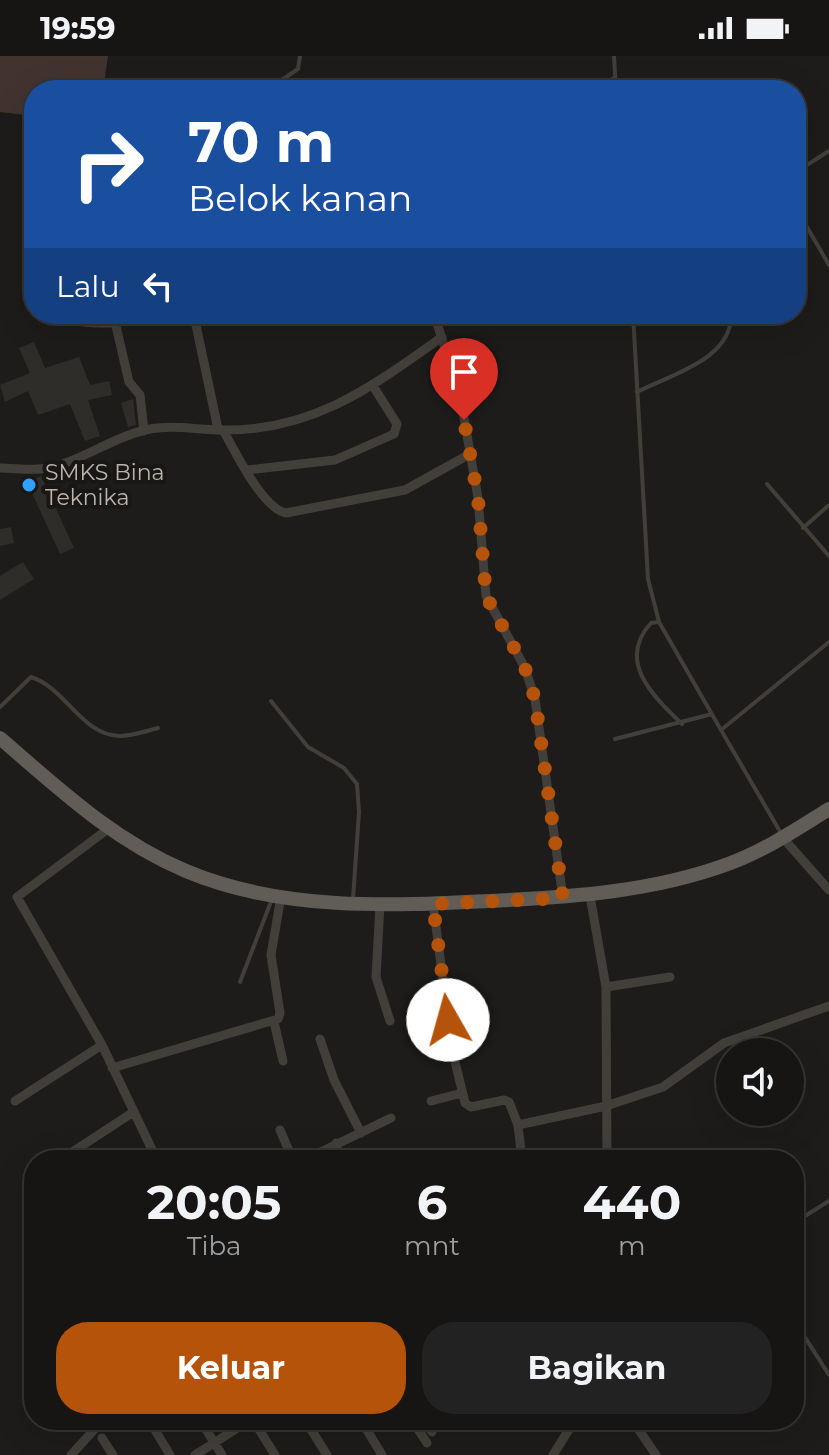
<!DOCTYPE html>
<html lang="id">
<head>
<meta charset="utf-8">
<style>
	:root { --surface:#161514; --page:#232222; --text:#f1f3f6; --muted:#9e9fa0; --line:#353434; --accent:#b45309 }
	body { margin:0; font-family:Montserrat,sans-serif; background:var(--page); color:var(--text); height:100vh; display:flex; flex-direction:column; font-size:30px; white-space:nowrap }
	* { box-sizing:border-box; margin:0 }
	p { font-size:26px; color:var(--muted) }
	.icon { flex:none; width:44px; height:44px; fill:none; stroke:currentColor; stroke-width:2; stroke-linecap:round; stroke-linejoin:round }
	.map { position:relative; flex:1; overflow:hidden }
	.side { position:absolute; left:24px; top:1094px; width:780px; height:280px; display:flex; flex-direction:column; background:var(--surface); border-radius:32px; box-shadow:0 8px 32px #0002,0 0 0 2px var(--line) }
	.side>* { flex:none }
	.top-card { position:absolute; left:24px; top:24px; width:782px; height:244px; border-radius:32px; box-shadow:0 8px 32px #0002,0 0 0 2px var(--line); background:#1a4fa0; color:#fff; overflow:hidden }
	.fabs { position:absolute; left:716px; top:982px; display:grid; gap:16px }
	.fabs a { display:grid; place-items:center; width:88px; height:88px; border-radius:50%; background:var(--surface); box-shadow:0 8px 32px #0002,0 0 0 2px var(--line); font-size:40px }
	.pin { position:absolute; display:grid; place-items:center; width:68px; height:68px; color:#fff; margin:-82px -34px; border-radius:50% 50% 50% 0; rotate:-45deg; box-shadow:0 0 8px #0007 }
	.pin .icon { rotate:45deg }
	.me { position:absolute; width:88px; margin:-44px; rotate:353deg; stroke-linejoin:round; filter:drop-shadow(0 0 6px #0008) }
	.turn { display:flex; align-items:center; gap:28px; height:168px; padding:0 32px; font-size:36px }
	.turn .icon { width:104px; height:104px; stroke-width:2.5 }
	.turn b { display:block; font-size:56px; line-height:68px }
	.then { display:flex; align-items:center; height:76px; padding:0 32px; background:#0003; gap:16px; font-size:30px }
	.eta { display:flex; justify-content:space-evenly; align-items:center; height:136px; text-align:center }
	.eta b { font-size:48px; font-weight:700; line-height:56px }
	.action { display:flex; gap:16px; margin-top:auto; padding:16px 32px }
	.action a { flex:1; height:92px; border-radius:32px; background:var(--accent); color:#fff; font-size:32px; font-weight:700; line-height:92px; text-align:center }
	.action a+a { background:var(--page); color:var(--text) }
	.status { display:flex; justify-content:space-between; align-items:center; height:56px; padding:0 40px; background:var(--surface); direction:ltr }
	.status svg { height:22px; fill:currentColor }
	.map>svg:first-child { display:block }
</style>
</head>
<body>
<div class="status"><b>19:59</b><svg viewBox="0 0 49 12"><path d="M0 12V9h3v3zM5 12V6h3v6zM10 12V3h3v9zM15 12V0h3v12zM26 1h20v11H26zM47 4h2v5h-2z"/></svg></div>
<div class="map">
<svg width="829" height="1399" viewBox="0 0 829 1399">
	<rect width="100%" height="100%" fill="#1d1c1a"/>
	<path fill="#42332f" d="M0 0H108L103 34H34V60L0 56Z"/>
	<path fill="#2e2d2a" d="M34 286 45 312 79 301 90 329 109 325 112 339 88 344 100 380 85 385 70 348 38 359 28 335 5 346 0 329 30 317 19 292Z
		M133 343 136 369 128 371 121 347Z
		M41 420 74 492 60 498 27 426Z
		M11 471 14 487 0 490V473Z
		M23 506 34 523 0 544V520Z"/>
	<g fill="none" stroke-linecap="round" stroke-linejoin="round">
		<path stroke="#423f3b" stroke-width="4" d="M614 0 616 34
			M267 34 298 13 300 0
			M591 34 614 22
			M796 116 829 95
			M796 152 829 209
			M633 258 648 523 659 566 721 674
			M637 336C670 319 733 303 731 258
			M767 428 829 500
			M803 472 829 449
			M658 566 651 567C616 605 653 640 682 668
			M271 645 308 691 344 712 357 728 359 756 353 843
			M0 651 31 621C66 632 82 680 120 680 132 680 146 675 158 672
			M615 683 712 658
			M782 779 721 674 829 586
			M240 926 272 843
			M794 1167 829 1145
			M794 1264 829 1319"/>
		<path stroke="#423f3b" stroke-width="9" d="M188 258 196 269 218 373
			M434 258 460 339 478 442 486 540 525 612 535 643 563 842
			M43 259C85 268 116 272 158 258
			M116 270 129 326 140 339 144 375
			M223 374C235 395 262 452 286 457L405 434 470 398
			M0 412C16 412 33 415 49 412 82 405 111 382 145 374 172 368 197 374 223 374 314 375 373 330 442 281
			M247 414 335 404 394 378 397 368 373 330
			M108 773 17 841 102 989 157 1104
			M783 782 829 834
			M590 840 606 931 607 1104
			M433 848 452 993 465 1047 471 1051 504 1044 509 1046 518 1069 522 1104
			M380 849 376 921 390 965
			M606 931 670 921
			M274 966 283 1005
			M320 983 334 1024 361 1077
			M112 1012 278 963 280 957 271 899 281 840
			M15 1045 102 989
			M431 1045 462 1037
			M518 1069 606 1050 663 1031 724 987 829 950
			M280 1074 293 1104
			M336 1087 339 1104
			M81 1090 90 1104
			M60 1104 132 1057
			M304 1104 391 1062
			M28 1125 34 1121
			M149 1364 170 1399
			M200 1364 222 1399
			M253 1364 275 1399
			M305 1364 327 1399
			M361 1364 382 1399
			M412 1364 427 1387
			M425 1364 432 1376
			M632 1364 656 1399
			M102 1382 113 1399
			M71 1399 103 1364
			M195 1399 250 1364
			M553 1399 575 1364"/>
		<path stroke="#615d56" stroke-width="14" d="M0 682C59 733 113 784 186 815 281 855 389 850 490 845 571 841 652 836 728 808 764 795 797 773 829 753"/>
	</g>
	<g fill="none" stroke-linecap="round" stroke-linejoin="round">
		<path stroke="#b45309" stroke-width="14" stroke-dasharray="0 25.2" d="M448 964 433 848 563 842 535 643 525 612 486 540 478 442 464 364"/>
	</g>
	<circle fill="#30a0fe" stroke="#181715" stroke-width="3" cx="29" cy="429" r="8"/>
	<g text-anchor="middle" stroke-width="8" stroke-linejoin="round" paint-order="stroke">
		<g font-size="22" fill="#bdb4ac" stroke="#181715" text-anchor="start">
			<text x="45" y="424">SMKS Bina<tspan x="45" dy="25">Teknika</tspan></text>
		</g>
	</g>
</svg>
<div class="fabs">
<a><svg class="icon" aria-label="sound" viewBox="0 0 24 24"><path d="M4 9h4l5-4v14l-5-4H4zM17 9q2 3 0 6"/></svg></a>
</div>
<div class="pin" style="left:464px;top:364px;background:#d93025"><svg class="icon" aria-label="arrive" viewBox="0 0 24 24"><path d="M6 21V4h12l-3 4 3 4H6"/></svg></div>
<svg class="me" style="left:448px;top:964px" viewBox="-20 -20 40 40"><circle r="19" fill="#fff"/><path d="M0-13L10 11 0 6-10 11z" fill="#b45309"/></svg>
<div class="top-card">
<div class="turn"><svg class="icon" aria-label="right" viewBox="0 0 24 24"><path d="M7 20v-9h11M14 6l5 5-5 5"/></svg><div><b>70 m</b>Belok kanan</div></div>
<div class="then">Lalu<svg class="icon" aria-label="left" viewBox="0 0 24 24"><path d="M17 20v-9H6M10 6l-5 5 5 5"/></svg></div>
</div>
<section class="side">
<div class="eta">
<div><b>20:05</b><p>Tiba</p></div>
<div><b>6</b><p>mnt</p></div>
<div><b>440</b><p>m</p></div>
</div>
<div class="action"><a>Keluar</a><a>Bagikan</a></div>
</section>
</div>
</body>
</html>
